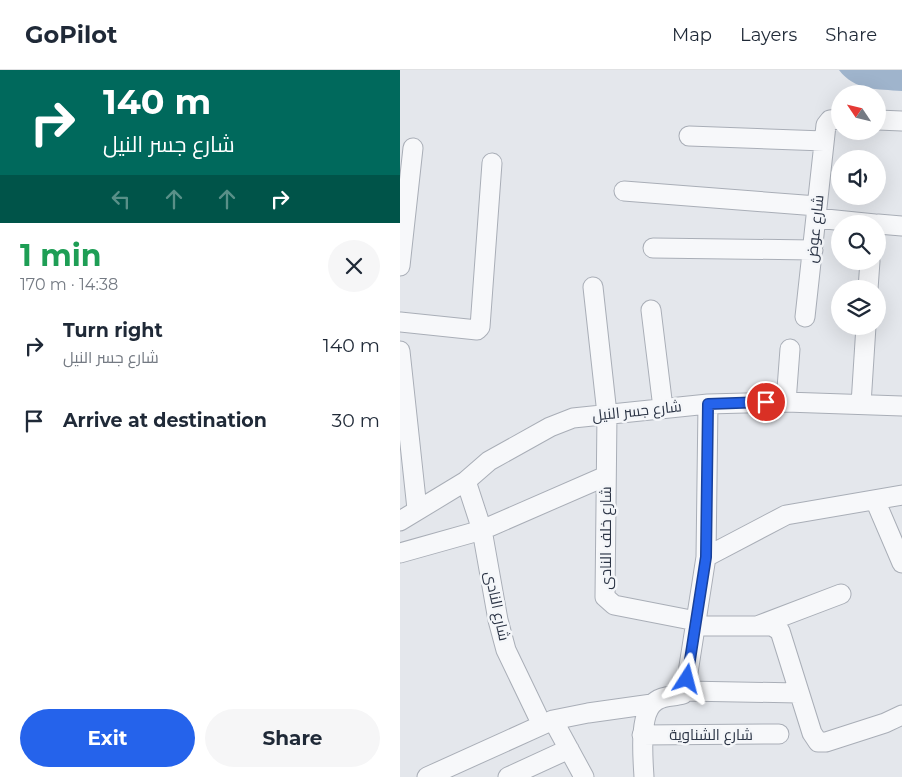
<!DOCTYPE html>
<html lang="en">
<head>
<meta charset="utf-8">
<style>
	:root { --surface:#fff; --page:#f6f6f7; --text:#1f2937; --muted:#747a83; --line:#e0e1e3; --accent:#2563eb }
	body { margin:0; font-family:Montserrat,Cairo,sans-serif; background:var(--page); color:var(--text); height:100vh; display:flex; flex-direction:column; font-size:19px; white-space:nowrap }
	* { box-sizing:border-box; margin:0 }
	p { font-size:16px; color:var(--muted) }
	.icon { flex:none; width:28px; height:28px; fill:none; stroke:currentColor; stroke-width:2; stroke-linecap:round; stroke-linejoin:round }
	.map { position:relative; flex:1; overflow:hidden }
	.drawer { display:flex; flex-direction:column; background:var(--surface); width:400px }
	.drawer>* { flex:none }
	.top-card { background:#00695c; color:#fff; overflow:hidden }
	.needle { width:32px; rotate:305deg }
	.controls { position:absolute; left:431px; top:15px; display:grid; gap:10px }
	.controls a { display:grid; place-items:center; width:55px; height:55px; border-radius:50%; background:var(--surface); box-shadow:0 5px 20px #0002; font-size:25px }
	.pin { position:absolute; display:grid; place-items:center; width:42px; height:42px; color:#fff; margin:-21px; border:2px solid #fff; border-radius:50%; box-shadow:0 1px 5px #0007 }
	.me { position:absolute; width:55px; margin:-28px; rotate:9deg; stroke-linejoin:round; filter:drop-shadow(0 0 4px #0008) }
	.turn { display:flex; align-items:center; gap:18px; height:105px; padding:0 20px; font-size:22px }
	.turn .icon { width:65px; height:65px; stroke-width:2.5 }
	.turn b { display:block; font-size:35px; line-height:42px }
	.lanes { display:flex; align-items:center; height:48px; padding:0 20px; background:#0003; justify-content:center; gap:25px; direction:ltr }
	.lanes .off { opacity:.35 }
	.round { display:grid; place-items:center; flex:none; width:52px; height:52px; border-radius:26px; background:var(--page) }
	.overview { display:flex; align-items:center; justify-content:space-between; height:85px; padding:0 20px }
	h1 { font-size:30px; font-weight:700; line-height:38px; color:#1e9e55 }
	.action { display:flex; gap:10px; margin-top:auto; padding:10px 20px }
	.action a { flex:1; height:58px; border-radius:30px; background:var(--accent); color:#fff; font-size:20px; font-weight:700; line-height:58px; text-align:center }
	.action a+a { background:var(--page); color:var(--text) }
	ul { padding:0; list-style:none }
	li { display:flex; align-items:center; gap:15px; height:75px; padding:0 20px }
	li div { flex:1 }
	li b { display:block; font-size:19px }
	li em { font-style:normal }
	header { display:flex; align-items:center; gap:30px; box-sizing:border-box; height:70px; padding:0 25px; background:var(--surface); border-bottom:1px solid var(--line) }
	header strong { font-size:24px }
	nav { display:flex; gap:28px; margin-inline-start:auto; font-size:18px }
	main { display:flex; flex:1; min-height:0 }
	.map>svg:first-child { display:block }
</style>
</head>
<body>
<header>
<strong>GoPilot</strong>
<nav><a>Map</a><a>Layers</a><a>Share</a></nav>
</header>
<main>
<section class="drawer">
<div class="top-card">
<div class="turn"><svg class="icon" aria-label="right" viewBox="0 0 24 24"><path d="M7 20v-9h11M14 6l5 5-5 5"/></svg><div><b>140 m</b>شارع جسر النيل</div></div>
<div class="lanes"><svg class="icon off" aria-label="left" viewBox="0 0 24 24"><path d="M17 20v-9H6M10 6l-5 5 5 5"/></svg><svg class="icon off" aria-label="ahead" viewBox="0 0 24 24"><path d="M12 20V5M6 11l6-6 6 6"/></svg><svg class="icon off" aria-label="ahead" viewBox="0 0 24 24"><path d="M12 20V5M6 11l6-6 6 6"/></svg><svg class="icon" aria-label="right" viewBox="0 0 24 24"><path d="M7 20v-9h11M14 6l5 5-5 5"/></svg></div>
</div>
<div class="overview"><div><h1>1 min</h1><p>170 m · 14:38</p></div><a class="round"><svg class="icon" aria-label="close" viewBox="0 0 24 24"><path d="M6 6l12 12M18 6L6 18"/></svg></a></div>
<ul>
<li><svg class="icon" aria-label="right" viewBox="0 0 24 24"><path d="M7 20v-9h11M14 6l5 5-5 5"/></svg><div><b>Turn right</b><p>شارع جسر النيل</p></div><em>140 m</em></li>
<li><svg class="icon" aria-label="arrive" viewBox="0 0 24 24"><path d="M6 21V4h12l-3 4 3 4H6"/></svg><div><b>Arrive at destination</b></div><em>30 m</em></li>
</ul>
<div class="action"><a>Exit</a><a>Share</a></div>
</section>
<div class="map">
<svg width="502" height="707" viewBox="0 0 502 707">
	<rect width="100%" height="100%" fill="#e4e7ec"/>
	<path fill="#9fb4cc" d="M439 0H502V21C477 19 455 21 439 0Z"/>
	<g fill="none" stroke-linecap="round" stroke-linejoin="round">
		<g stroke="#a9aeb7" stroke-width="21">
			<path id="minor" d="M478 50 502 51
				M289 66 424 71
				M224 121 417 136
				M416 148 475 154
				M478 154 502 156
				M253 178 413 180
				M0 196 13 78
				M193 217 207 344 205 527 214 535 296 551
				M468 219 470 191
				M251 240 263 338
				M405 247 426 55 430 50 440 49
				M0 252 77 260 80 257 92 93
				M0 281 17 439
				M386 332 390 279
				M461 334 466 256
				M66 411 82 460 98 550 106 580 142 655
				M475 430 502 493
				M0 451 66 411 89 391 150 357 173 348 308 334 386 332 502 336
				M0 483 82 460 206 406
				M306 487 386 445 502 425
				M295 556H357L441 524
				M357 556H372L380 561 412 663 418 672H426L485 653 502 645
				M285 621 398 623
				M153 650 184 707
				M242 665 379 664
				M27 707 153 650 188 643 252 634
				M108 707 169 679
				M244 707C243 688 238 642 256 631 264 625 274 627 283 624L287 609 306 487 308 334"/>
		</g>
		<use href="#minor" stroke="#f7f8fa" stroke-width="19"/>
	</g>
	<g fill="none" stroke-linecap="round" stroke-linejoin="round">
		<g stroke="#184099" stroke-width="12">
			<path id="route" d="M287 609 306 487 308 334 366 332"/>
		</g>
		<use href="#route" stroke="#2563eb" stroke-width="9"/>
	</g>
	<g text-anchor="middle" stroke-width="5" stroke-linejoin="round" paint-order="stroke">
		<g font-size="15" fill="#2b3445" stroke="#f4f6f9">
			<text transform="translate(415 159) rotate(-84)" y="5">شارع عوض</text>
			<text transform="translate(237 341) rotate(-6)" y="5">شارع جسر النيل</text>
			<text transform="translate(206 468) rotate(-90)" y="5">شارع خلف النادى</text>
			<text transform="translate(97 536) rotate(78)" y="5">شارع النادى</text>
			<text x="311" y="670">شارع الشناوية</text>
		</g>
	</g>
</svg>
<div class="controls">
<a><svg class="needle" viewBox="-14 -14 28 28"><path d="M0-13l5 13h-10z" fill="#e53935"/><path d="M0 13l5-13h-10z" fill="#747a83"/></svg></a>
<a><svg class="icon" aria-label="sound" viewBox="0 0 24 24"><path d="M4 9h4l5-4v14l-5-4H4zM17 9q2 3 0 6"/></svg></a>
<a><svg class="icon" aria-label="search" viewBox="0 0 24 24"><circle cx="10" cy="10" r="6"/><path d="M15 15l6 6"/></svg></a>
<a><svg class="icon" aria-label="layers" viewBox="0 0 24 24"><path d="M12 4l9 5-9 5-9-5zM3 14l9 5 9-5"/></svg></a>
</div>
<div class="pin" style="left:366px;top:332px;background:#d93025"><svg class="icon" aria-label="arrive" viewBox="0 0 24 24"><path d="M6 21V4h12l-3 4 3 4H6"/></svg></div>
<svg class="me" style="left:287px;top:609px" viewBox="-20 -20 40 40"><path d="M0-17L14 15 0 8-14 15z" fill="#2563eb" stroke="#fff" stroke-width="4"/></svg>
</div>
</main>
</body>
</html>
